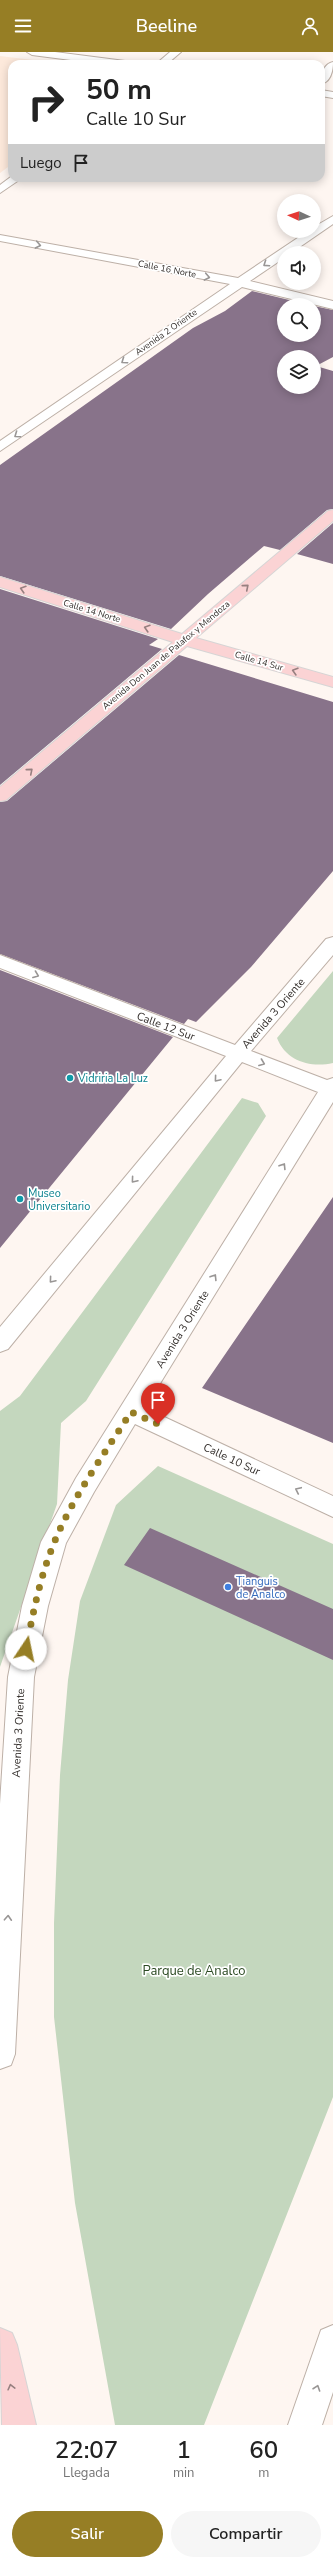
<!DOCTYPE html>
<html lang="es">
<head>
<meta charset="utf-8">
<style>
	:root { --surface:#fff; --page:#f6f6f6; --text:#222; --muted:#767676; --accent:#967e25 }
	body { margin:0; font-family:"Nunito Sans",sans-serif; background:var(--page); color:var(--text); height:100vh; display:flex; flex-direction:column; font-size:15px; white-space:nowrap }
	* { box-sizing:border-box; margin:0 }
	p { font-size:13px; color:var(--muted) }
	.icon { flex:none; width:22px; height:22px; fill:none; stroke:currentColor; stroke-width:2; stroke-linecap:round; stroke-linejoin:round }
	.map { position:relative; height:2373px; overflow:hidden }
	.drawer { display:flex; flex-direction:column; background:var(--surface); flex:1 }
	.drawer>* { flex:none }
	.hud { position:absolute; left:8px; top:8px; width:317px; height:122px; border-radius:12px; box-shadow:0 2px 10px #0003; background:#fff; color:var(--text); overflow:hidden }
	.needle { width:26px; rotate:273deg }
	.buttons { position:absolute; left:277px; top:142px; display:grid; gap:8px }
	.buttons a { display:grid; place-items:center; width:44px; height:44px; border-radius:50%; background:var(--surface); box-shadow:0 2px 10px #0003; font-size:20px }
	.pin { position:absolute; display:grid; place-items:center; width:34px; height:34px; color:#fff; margin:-41px -17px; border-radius:50% 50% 50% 0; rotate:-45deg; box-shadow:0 0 4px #0007 }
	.pin .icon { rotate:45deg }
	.me { position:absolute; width:44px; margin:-22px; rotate:11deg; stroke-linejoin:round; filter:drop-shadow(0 0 3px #0008) }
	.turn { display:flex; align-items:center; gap:14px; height:84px; padding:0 12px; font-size:18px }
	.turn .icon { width:52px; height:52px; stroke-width:2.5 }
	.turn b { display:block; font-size:28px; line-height:34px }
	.then { display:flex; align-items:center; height:38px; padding:0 12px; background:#0003; gap:8px; font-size:15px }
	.eta { display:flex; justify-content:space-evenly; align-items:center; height:68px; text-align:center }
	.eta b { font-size:24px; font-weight:600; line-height:28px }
	.primary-button { display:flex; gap:8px; margin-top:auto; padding:8px 12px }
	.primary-button a { flex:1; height:46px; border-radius:24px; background:var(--accent); color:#fff; font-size:16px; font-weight:600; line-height:46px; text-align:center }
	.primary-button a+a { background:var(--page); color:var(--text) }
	header { display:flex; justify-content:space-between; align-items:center; height:52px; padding:0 12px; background:var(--accent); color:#fff; font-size:18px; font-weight:600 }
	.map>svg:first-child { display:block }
</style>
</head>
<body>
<header><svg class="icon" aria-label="menu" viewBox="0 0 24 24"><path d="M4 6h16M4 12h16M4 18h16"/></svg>Beeline<svg class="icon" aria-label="person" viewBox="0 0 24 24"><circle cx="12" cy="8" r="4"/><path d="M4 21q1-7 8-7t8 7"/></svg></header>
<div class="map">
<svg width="333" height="2373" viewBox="0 0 333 2373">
	<rect width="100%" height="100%" fill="#fef6f1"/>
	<path fill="#fde9db" d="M0 4 66 12H12V112L0 121Z"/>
	<path fill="#c4d7be" d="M333 919V1011C310 1016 286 1009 277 986Z
		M242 1046 258 1051 266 1064 86 1349 61 1371 57 1452 0 1615V1359L20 1344Z
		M158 1414 333 1492V2045L204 2373H115L75 2151 54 1965V1871L60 1723 68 1628 80 1549 116 1453Z"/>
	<path fill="#88738a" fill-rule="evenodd" d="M252 239 310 253H284V283H314V254L333 258V305L316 314 333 319V457L327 458 280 498 264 494 208 542 171 577 0 524V413L193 276 225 259ZM284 305H314V335H284Z
		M333 471V512L297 502Z
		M0 537 158 587 149 593 162 597 0 733Z
		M179 603 333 650V819L251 915 196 970 188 967 184 972 0 902V750L7 749Z
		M0 918 173 985 0 1196Z
		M333 1145V1391L202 1336Z
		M150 1476 333 1557V1608L124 1513Z"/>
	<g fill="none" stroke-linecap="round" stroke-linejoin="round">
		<g stroke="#bdb0a7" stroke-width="2">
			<path id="minor" d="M27 0H55L125 9 130 12H102L32 3Z
				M170 0H181L167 12H156Z
				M333 10C333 18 331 30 321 32 321 24 323 12 333 10Z
				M321 38 333 40V46L321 44Z
				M12 124V126H22L0 141V133Z
				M333 164V172L291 201H284V206L250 229 333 249V257L242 235 0 399V389L230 232 0 189V183L238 226 308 179H314V175Z
				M333 885V903L251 999 327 1028 333 1026V1050L145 1356 333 1444V1465L135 1372 94 1440 66 1491 48 1554 34 1625 15 2002 11 2013 0 2017V1752L8 1625 22 1554 41 1490 76 1426 318 1040 242 1010 8 1297 0 1300V1275L226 1004 0 916V903L235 993 326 887Z
				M333 2273V2340L322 2373H288L321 2278Z"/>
		</g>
		<g stroke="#d6d5d5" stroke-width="2">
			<path id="major" d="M333 458V469L196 586 333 625V635L187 594 6 748 0 749V735L173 590 0 535V525L182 582 328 459Z
				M0 2276 12 2281 17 2293 36 2373H2Z"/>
		</g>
		<use href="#minor" fill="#fff" fill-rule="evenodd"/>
		<use href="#major" fill="#fbd3d4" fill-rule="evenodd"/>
	</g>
	<defs><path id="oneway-chevron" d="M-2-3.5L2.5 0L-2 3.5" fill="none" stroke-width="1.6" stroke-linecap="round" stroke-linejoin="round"/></defs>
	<g stroke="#999695">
		<use href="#oneway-chevron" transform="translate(38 193) rotate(11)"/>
		<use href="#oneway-chevron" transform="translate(266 212) rotate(146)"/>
		<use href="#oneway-chevron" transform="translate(207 225) rotate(11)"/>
		<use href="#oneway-chevron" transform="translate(124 309) rotate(145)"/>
		<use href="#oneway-chevron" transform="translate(17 383) rotate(145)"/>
		<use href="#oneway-chevron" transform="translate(36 923) rotate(21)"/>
		<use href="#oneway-chevron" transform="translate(262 1011) rotate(21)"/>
		<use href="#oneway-chevron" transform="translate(217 1027) rotate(130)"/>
		<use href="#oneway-chevron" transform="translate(283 1114) rotate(-58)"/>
		<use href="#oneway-chevron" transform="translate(134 1128) rotate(130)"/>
		<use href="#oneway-chevron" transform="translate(214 1225) rotate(-58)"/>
		<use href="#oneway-chevron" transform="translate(52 1228) rotate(130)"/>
		<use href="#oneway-chevron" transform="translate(298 1438) rotate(-155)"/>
		<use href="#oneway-chevron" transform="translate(8 1866) rotate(-87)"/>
		<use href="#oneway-chevron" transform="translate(317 2336) rotate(-71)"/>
	</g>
	<g stroke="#978080">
		<use href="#oneway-chevron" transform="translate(246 535) rotate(-40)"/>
		<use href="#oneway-chevron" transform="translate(23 537) rotate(-163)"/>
		<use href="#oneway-chevron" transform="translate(147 576) rotate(-163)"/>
		<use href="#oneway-chevron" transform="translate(295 619) rotate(-164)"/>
		<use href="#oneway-chevron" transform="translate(30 719) rotate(-40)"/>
		<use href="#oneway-chevron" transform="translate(11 2335) rotate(-104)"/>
	</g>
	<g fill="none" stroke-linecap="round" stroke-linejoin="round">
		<path stroke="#967e25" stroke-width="7" stroke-dasharray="0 12.6" d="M26 1597C33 1561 40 1525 54 1491 71 1448 106 1399 131 1360L158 1372"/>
	</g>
	<g fill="#0f9aa8" stroke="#fff" stroke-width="1.5">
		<circle cx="70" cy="1026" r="4"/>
		<circle cx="20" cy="1147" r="4"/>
	</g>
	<circle fill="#3f7fe0" stroke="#fff" stroke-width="1.5" cx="228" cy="1535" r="4"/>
	<g text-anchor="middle" stroke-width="3.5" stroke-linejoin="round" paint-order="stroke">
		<g font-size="9" fill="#332e2b" stroke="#fff">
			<text transform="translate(167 217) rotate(11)" y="3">Calle 16 Norte</text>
			<text transform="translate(166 280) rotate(-35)" y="3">Avenida 2 Oriente</text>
			<text transform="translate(92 559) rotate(17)" y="3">Calle 14 Norte</text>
			<text transform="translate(166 603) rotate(-40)" y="3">Avenida Don Juan de Palafox y Mendoza</text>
			<text transform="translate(259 609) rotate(16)" y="3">Calle 14 Sur</text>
		</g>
		<g font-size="11" fill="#332e2b" stroke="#fff">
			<text transform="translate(273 961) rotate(-49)" y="4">Avenida 3 Oriente</text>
			<text transform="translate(166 974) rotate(21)" y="4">Calle 12 Sur</text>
			<text transform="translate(182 1277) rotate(-58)" y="4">Avenida 3 Oriente</text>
			<text transform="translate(232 1407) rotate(25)" y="4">Calle 10 Sur</text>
			<text transform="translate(18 1681) rotate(-87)" y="4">Avenida 3 Oriente</text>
		</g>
		<g font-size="11" fill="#0d838f" stroke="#fff" text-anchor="start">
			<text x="78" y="1030">Vidriria La Luz</text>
			<text x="28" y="1145">Museo<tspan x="28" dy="13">Universitario</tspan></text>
		</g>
		<g font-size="11" fill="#366cbe" stroke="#fff" text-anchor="start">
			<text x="236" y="1533">Tianguis<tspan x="236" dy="13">de Analco</tspan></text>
		</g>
		<g font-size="13" fill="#2b4922" stroke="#fff">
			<text x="194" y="1923">Parque de Analco</text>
		</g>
	</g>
</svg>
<div class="buttons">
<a><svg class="needle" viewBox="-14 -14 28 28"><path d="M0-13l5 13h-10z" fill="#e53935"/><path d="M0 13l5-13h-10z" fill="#767676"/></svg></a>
<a><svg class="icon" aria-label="sound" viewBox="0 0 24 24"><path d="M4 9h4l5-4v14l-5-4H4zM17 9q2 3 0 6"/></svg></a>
<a><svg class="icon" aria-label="search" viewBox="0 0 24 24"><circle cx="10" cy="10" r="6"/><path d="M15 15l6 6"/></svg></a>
<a><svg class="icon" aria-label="layers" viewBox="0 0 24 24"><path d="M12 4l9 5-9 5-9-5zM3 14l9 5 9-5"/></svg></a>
</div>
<div class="pin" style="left:158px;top:1372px;background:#d93025"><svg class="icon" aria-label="arrive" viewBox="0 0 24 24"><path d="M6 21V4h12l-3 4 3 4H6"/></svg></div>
<svg class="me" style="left:26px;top:1597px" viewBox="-20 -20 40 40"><circle r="19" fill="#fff"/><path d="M0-13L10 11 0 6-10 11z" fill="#967e25"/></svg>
<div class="hud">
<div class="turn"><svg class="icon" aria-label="right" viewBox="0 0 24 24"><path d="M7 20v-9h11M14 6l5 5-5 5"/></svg><div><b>50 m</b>Calle 10 Sur</div></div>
<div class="then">Luego<svg class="icon" aria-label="arrive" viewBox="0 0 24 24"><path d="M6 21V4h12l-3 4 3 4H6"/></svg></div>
</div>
</div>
<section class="drawer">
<div class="eta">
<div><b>22:07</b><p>Llegada</p></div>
<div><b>1</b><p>min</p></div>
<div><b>60</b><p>m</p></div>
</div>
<div class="primary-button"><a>Salir</a><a>Compartir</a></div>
</section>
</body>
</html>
